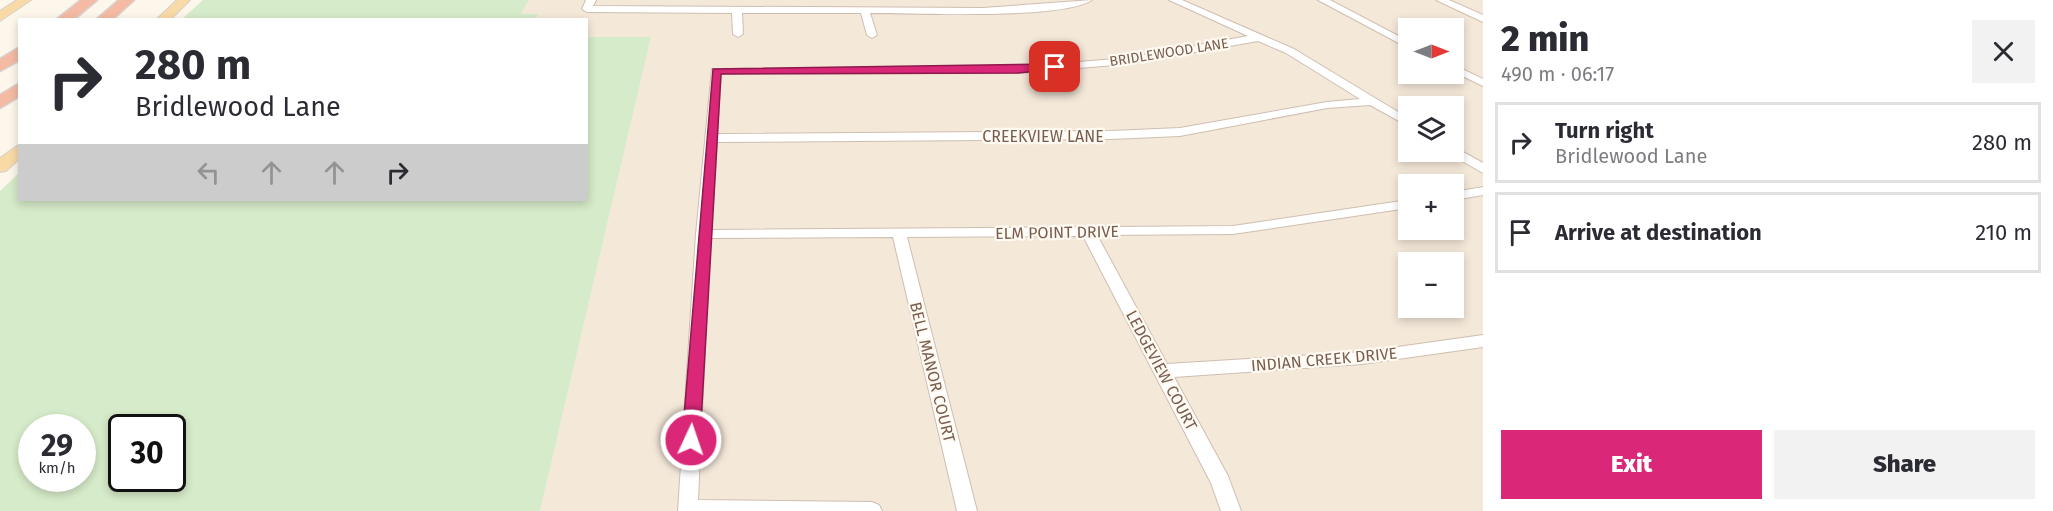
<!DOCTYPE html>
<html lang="en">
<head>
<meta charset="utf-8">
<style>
	:root { --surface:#fff; --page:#f2f2f3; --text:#2b2b33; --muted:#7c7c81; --line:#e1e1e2; --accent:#db2777 }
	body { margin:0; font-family:"Fira Sans",sans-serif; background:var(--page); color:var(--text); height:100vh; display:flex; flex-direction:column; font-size:22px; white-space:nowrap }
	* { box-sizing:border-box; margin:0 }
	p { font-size:20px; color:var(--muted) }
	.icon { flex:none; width:33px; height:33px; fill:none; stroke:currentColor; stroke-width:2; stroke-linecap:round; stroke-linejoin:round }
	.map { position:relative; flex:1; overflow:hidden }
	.drawer { display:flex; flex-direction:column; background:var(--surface); width:570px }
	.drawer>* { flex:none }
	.hud { position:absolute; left:18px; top:18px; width:570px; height:183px; border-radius:0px; box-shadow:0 3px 9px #0003; background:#fff; color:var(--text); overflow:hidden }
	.needle { width:39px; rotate:90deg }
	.buttons { position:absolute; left:1398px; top:18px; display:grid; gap:12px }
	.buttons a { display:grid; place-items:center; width:66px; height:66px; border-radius:0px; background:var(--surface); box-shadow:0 3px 9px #0003; font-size:30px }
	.speed { position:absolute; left:18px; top:414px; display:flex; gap:12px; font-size:30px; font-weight:700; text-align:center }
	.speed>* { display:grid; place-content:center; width:78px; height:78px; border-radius:50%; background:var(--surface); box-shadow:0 3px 9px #0003; line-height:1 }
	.speed small { font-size:15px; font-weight:400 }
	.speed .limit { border:3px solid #111; border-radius:9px; background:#fff; color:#111 }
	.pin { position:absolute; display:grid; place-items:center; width:51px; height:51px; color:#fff; margin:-26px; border-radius:12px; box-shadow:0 3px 9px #0006 }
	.me { position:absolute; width:66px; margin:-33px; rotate:3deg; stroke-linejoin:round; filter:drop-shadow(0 0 4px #0008) }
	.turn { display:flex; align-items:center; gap:21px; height:126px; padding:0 18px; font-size:27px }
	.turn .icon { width:78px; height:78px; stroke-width:2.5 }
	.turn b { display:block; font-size:42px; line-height:51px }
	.lanes { display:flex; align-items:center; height:57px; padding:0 18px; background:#0003; justify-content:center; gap:30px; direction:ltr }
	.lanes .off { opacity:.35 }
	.round { display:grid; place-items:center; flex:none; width:63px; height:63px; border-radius:0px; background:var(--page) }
	.overview { display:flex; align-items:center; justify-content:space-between; height:102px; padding:0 18px }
	h1 { font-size:36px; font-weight:800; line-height:45px }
	.primary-button { display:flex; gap:12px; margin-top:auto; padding:12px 18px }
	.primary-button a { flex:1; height:69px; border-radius:0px; background:var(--accent); color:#fff; font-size:24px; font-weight:800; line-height:69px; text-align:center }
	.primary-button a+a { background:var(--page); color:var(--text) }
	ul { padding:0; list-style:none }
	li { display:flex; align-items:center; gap:18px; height:81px; margin:0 12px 9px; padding:0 6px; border:3px solid var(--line); border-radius:0px }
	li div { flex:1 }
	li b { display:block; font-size:22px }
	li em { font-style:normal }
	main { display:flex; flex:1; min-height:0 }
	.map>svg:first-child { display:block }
</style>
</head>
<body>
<main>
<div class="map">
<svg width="1483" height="511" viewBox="0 0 1483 511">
	<rect width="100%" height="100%" fill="#fcf6eb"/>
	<path fill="#f4e8d9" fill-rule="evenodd" d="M529 0H1483V511H540L651 37H587L586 20 535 19 537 15 521 14ZM1408 28H1454V74H1408ZM1408 106H1454V152H1408ZM1408 184H1454V230H1408ZM1408 262H1454V308H1408Z"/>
	<path fill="#d6ebc9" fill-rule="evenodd" d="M203 0H529L521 14H538L535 20 182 19Z
		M587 37H651L540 511H0V191L19 173 20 200H586ZM32 428H82V478H32ZM122 428H172V478H122Z"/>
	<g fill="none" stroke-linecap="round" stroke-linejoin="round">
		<g stroke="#cfbeb0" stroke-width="2">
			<path id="minor" d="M586 0H596L593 6 983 8 1092 0C1063 20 912 13 870 13L877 35 872 38 867 35 861 13H742L743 34 738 37 733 34 732 13 587 12 582 9Z
				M1169 0H1182L1294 49 1408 118V126L1370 105 1327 108 1180 136 1111 139 717 142 711 230 1233 226 1408 200V208L1233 234 1097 235 1167 364 1362 352 1483 335V347L1362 364 1174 377 1228 476 1241 511H1221L1211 483 1083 236 907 237 977 511H957L893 237 710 238 698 500 872 502 879 505 882 511H678L696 234 712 69 1018 67 1127 58 1248 36ZM1258 41 1286 53 1360 99 1327 102 1180 128 1111 131 717 134 721 74 1018 73 1127 64Z
				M1318 0H1330L1408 41V48Z
				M1436 0H1449L1483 15V22Z
				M1454 65 1483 79V86L1454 72Z
				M1454 147 1483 163V173L1450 154 1448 152H1454Z
				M1483 187V195L1454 200V192Z"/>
		</g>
		<g stroke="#d9d2cd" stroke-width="2">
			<path id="major" d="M17 0H31L0 21V11Z
				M177 0H190L170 20H156Z
				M20 144V158L6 171 0 172V158Z"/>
		</g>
		<g stroke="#d9d2cd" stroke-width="3">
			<path id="highway" d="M81 0H97L73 20H56Z
				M119 0H134L112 20H96Z
				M20 47V60L0 71V59Z
				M20 83V96L0 108V95Z"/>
		</g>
		<use href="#minor" fill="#fff" fill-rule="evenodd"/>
		<use href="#major" fill="#f8daa6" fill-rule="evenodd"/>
		<use href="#highway" fill="#f4baa4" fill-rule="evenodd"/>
	</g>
	<path fill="#db2777" stroke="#8e194d" stroke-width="1.5" d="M1055 64 1058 65V69L1018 73 721 74 700 440 697 445H685L682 440 713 69Z"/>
	<g text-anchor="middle" stroke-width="4.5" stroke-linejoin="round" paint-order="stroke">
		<g font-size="14" fill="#785d4e" stroke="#fffaf2">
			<text transform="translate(1169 52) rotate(-9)" y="5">BRIDLEWOOD LANE</text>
		</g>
		<g font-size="16" fill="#785d4e" stroke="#fffaf2">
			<text x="1043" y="142">CREEKVIEW LANE</text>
			<text transform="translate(1057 232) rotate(-1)" y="6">ELM POINT DRIVE</text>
			<text transform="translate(1324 359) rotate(-5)" y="6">INDIAN CREEK DRIVE</text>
			<text transform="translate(1162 370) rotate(62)" y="6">LEDGEVIEW COURT</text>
			<text transform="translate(933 372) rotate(76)" y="6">BELL MANOR COURT</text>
		</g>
	</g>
</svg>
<div class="buttons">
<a><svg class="needle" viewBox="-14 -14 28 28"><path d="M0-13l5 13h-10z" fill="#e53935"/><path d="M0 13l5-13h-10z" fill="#7c7c81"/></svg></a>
<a><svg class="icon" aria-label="layers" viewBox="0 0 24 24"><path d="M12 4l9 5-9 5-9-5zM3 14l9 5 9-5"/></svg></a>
<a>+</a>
<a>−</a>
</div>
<div class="speed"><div>29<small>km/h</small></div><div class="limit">30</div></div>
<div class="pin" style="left:1055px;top:67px;background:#d93025"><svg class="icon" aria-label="arrive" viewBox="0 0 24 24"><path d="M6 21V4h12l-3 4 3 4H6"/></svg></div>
<svg class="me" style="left:691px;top:440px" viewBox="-20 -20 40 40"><circle r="17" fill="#db2777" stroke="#fff" stroke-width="3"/><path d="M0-11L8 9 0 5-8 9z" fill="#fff"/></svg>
<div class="hud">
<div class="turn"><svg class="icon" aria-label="right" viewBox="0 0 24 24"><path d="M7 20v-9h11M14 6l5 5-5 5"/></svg><div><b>280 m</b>Bridlewood Lane</div></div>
<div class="lanes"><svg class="icon off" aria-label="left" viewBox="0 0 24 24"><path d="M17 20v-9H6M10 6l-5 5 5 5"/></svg><svg class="icon off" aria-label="ahead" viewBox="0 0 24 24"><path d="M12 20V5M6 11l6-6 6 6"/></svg><svg class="icon off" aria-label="ahead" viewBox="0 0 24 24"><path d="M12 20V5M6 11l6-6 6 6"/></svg><svg class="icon" aria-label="right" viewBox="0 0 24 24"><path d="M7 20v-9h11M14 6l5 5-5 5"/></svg></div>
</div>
</div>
<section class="drawer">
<div class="overview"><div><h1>2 min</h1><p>490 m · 06:17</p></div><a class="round"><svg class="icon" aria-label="close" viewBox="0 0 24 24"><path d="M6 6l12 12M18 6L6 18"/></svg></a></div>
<ul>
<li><svg class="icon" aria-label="right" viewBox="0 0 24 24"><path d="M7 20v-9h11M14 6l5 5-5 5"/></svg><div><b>Turn right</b><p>Bridlewood Lane</p></div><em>280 m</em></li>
<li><svg class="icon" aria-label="arrive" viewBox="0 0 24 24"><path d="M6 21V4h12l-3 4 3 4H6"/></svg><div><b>Arrive at destination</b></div><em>210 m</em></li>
</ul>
<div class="primary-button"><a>Exit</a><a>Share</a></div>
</section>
</main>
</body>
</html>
